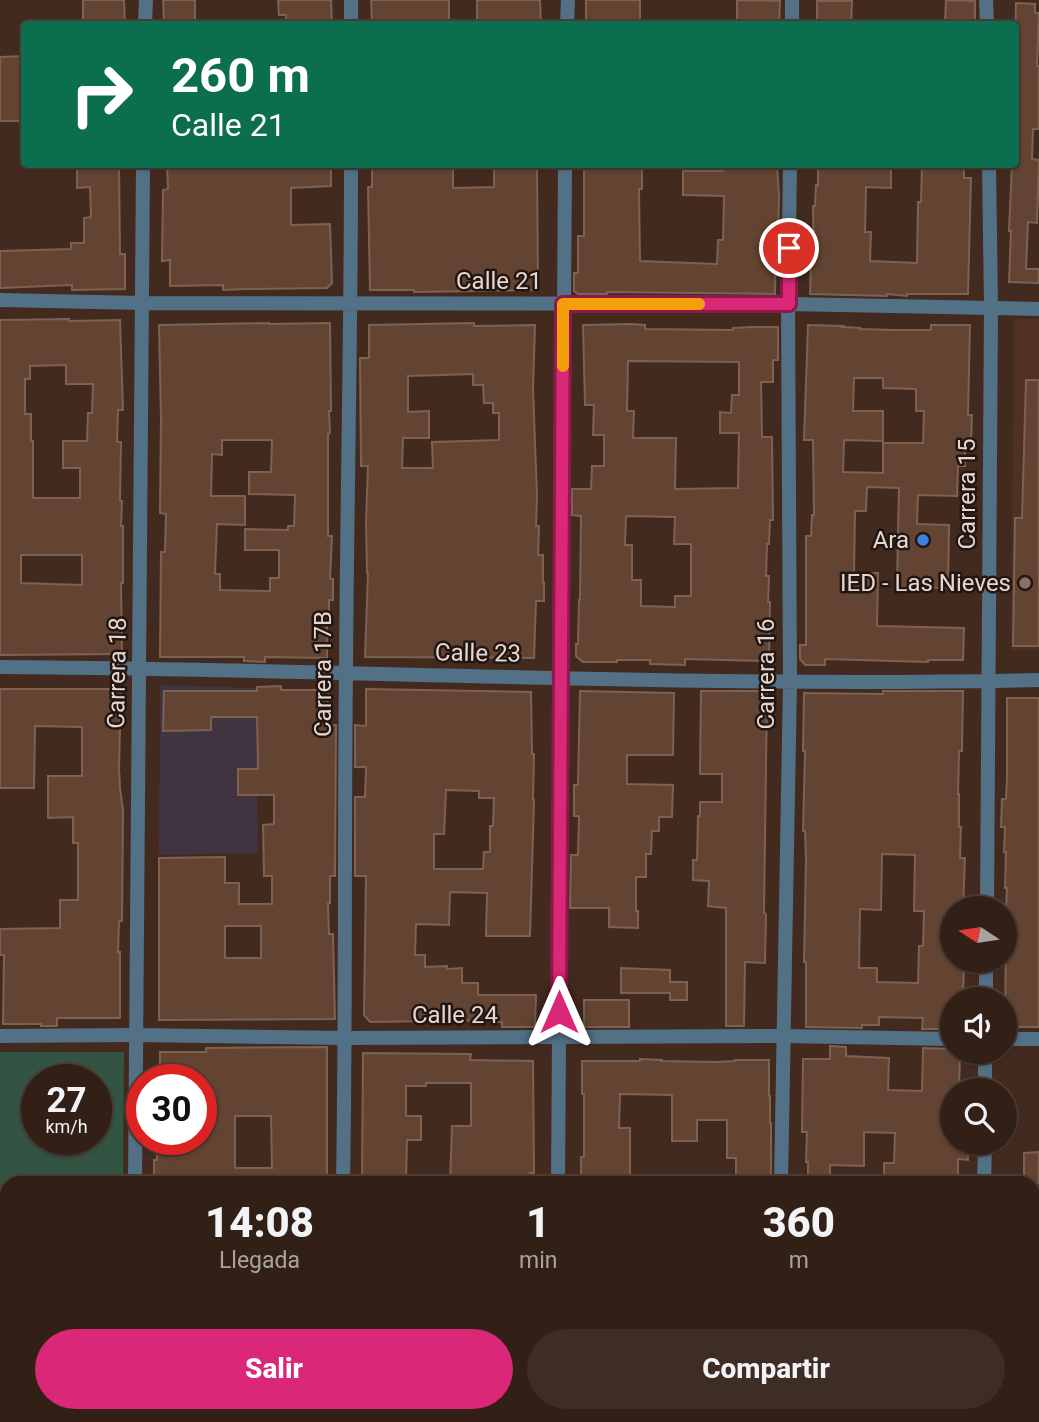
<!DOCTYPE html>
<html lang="es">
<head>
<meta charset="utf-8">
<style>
	:root { --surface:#322017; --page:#3d2d24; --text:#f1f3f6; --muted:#a8a3a1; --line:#4d3e36; --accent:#db2777 }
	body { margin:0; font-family:Roboto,sans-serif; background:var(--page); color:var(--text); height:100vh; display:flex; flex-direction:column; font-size:26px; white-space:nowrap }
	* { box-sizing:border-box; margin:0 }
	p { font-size:23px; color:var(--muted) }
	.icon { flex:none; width:38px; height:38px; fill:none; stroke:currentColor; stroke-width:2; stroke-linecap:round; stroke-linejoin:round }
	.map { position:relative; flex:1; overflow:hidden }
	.drawer { position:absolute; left:0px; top:1176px; width:1040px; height:247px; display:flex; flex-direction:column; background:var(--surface); border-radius:21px 21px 0 0; box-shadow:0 2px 5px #0004,0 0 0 2px var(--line) }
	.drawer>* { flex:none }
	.guide { position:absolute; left:21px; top:21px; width:998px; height:147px; border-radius:7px; box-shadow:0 2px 5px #0004,0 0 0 2px var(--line); background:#0b6e4f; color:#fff; overflow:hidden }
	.needle { width:46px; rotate:282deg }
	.fabs { position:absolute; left:940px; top:896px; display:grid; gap:14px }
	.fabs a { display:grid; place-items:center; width:77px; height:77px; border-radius:50%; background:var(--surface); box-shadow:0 2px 5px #0004,0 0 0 2px var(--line); font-size:35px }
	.speed { position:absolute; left:21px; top:1064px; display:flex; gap:14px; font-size:35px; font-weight:700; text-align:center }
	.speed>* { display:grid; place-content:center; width:91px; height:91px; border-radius:50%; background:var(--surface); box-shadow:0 2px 5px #0004,0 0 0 2px var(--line); line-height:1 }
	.speed small { font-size:18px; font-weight:400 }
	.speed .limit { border:10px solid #d22; background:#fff; color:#111 }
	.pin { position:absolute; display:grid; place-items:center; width:60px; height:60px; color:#fff; margin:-30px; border:4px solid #fff; border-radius:50%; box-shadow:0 2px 7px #0007 }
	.me { position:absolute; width:77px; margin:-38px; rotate:0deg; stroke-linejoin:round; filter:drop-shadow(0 0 5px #0008) }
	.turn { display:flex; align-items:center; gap:24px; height:147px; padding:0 35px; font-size:32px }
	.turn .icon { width:91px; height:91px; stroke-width:2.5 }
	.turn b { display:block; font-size:49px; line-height:60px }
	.eta { display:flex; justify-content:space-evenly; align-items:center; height:119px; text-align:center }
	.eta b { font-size:42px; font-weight:800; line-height:49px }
	.button { display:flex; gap:14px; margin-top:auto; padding:14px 35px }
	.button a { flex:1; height:80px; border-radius:42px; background:var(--accent); color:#fff; font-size:28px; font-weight:800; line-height:80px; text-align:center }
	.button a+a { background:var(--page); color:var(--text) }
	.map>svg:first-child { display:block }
</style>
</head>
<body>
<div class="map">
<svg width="1039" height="1422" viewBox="0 0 1039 1422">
	<rect width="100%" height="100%" fill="#432a1f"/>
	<path fill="#423340" d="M160 685 256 688 258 853 159 855Z"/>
	<path fill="#503022" d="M1014 319H1039V650H1011Z"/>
	<path fill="#335343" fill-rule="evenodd" d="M124 1052 123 1183H7V1416H123V1422H0V1052ZM37 1080H96V1139H37Z"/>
	<path fill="#634432" stroke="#7d6253" stroke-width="2" fill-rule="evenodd" d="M83 0H124L125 24H83Z
		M163 0H195V24H164Z
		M278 0H331L332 24H286V15H279Z
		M371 0H449V24H372Z
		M477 0H540L541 24H477Z
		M586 0H640V24H586Z
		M737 0 780 1 779 24H737Z
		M946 0 975 1V24H945Z
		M817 1H852L851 24H817Z
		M1016 3 1035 4V13H1039L1037 66H1039V129H1033L1032 159 1039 160 1037 223 1028 222 1026 269H1039V283L1009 282 1011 231H1009L1012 164H1015L1017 41H1015Z
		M24 56V121H0V57Z
		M77 164H119L120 254H125V289L72 290V285L0 288V251L71 249V243H84V218L91 217 90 187 77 188Z
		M167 164H331V186L291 188V225L330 224 332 283 327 288 247 289 223 290V285L170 286V260L162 261 163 190 168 189Z
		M372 164H453V188L494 187V164H537L538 290 414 292V290H370L368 187H372Z
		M584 164H642V189H639L640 261 717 264 718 240H723L724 196 683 195V171H723V164H777L779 196 778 236H776L775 294 607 292V294H578L574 291V273H578V236H584Z
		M875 164H891V188L866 187 865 232H871L870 261 917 263 918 202H921L922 164H964V178H971L968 294H907V296L887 294V296L810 294 811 262H814L813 206H815L816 185H818V165L875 166Z
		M69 319V321L120 320 123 410H118L117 442H121L120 501H122L121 526H123V583H121L122 654 0 655V320ZM66 365V384H93L92 413H88L87 441H63V468H80V498H33V441H31V414H25V379H30V366ZM21 555H82V585L21 583Z
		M269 323V324L330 323 331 411H329L330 433 328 434V536H332L330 579H333V600H329V619H327V658L265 657V662L244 661V657H160L161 552H165L166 514 160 513 161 418 159 325ZM222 440H272L271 472H249V494L295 495 294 526H288V530L245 529V550H279V578H270V591L220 590V574H215L217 524 245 525V496H211L212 454 222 455Z
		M474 323V326L535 325 533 388 537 496 536 526H539L538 555H543V582H544V601H536L534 658 365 657 368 573H367L366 522 368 466H361L360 358H369V325ZM473 374V385H483L484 403H493V413H499V440L432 442 433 468H402L403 438H429V411L408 412V376Z
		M631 324 645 325V329L733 330V328L752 327H778V360H773V382H761L762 437H772L773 520H770L769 544H767L766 576H769L768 602H770L769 661 685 659V665L650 664V660H617V662H583L576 656V644H578L579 600H580L581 516 572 515V489H591L592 466H604V435H593L594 405H585L583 325ZM628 361 739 362V395H732L731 413 720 412V433H739L738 488 675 489 676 438H633L634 411H627ZM626 516 675 517 674 544H691V596H675V607L641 606V580H632V545H625Z
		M808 325 843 326 842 327 860 328V329L894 330H931V325H970L968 415H972L971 441H965V466H958L957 496 918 495 917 524 949 525 948 588 897 587 899 488 867 487 866 511H855L854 573H878L877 626 964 628 963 660H928V662L825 659V665H805L800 659V645H806V536H811L812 515H814L813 440H804ZM854 378H883V388L916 389V411H924L923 443H883V473L843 472 844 440 883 441V411H853Z
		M1026 380H1039V646H1013L1015 518H1022Z
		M281 686V690H328L327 725H336L335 876H330V903H328L329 934H333L335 1019 159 1020V858L225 857V883H239V904H272V876H264L263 825 274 824V795H238V769H258L257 717H211V730L163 731 164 691H257V687ZM225 926H261V958H225Z
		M0 689H121L119 768 120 788 123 810 122 921H119L118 952H120V1018H57V1026H41V1024H3L4 955H0V929L60 928V900H78V843H73V817L48 818V776H82V727L35 726 34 788H0Z
		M366 689 531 692 532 754H534L533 800H534L530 936H486L487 893 450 892 449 925 416 924 415 955H425V967L447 966V969L462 968V983H478V995H536L535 1027H502V1022H494V1020L370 1022 364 1015 366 876H355V797H365L366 768V767H355V725L366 726ZM446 790 479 791V798H494L493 826H490V852H484L483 869H434V834H444Z
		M580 691 674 693 673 755H627V784L673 785 672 817H659V831H652L651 854H646V877H636V911H638V928L609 927V908H570L571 855H578L579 816H574V785H578Z
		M701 691H767L764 913 766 914 765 963 745 962 744 1026H726V908L708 906 709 881 693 880V860H697L698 816H700V802H722V774H700Z
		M883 691H963L962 751H959L958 794H959V827H961L960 858H965L963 908H952V961H964L963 999H952V1029H922L923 1018 879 1017V1025H862V1028L806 1027V962H804L806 858 805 831H803L805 751H803L804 693 883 694ZM882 854 915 855 914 911H924L923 946H919L918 983 877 982V968H859L860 909 881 910Z
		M1007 698H1039V1027H1005L1006 931 1005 930 1007 888H1005L1006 852H1004L1005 827H1001L1002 799H1006L1007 777Z
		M621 968 670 970V982H687V1000H670V993H621Z
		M584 1000H629V1027H584Z
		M830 1046 846 1047V1056L889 1058 888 1090 922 1091 923 1048 952 1049V1054H960L959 1090H952V1143H968V1160L958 1159V1183H884V1163H894L895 1133 864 1132V1166L830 1165V1183H808V1162H806L807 1132H802L803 1059H830Z
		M327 1047V1183L154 1182V1160H157V1139H201V1080H160V1052H206V1048ZM235 1116H271L272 1168H235Z
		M363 1053 471 1054 470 1060 533 1061 534 1173H530V1183H450L452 1126H471V1083H426V1086H406V1116H421V1140H407L406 1183H362Z
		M640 1059 662 1060V1061L716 1062 735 1061V1060H769V1096H770V1123H771V1183H736V1158H727V1120H697V1141H672V1095L620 1094 619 1128H630V1183H584V1178H581V1157H584V1094H582V1061H640Z
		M1039 1152V1183H1024V1153Z"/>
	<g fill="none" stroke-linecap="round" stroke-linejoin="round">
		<path stroke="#527187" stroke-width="14" d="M145 24 146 0
			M351 24V0
			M567 24 568 0
			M792 24V0
			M0 300 142 303 788 304 1039 309
			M0 667C346 669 693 688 1039 680
			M135 1183 143 164
			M343 1183C346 1012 344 842 346 671 347 502 351 333 351 164
			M558 1183 565 164
			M781 1183 790 682 788 304 790 164
			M134 1422V1416
			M340 1422V1416
			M555 1422V1416
			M778 1422 779 1416"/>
		<path stroke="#527187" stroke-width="14" d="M986 0 987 24
			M987 908 991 308 989 164
			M986 999V961
			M0 1036 135 1035 346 1038 782 1036 952 1039
			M1004 1039H1039
			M985 1090V1052
			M984 1183 985 1143
			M982 1422 983 1416"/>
	</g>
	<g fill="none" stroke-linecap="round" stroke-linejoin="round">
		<g stroke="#8e194d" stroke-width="18">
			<path id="route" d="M559 1012 563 304H789V248"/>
		</g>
		<use href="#route" stroke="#db2777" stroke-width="12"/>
		<path stroke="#f59e0b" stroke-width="12" d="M563 366V304H699"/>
	</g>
	<circle fill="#3f7fe0" stroke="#211611" stroke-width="2.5" cx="923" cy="540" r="7"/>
	<circle fill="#8d6e63" stroke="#211611" stroke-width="2.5" cx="1025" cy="583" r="7"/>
	<g text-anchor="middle" stroke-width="5" stroke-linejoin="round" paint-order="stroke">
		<g font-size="24" fill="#e7d6cf" stroke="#211611">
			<text x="499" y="289">Calle 21</text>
			<text transform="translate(967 494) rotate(-90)" y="8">Carrera 15</text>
			<text transform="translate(478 653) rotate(1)" y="8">Calle 23</text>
			<text transform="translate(117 673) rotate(-89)" y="8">Carrera 18</text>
			<text transform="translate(323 674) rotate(-90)" y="8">Carrera 17B</text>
			<text transform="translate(766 674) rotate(-90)" y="8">Carrera 16</text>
			<text x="455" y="1023">Calle 24</text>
		</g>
		<g font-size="24" fill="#e7d6cf" stroke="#211611" text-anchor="end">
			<text x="909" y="548">Ara</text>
			<text x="1011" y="591">IED - Las Nieves</text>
		</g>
	</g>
</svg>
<div class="fabs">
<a><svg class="needle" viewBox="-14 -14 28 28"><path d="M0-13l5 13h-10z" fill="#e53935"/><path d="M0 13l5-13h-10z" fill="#a8a3a1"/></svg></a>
<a><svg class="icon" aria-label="sound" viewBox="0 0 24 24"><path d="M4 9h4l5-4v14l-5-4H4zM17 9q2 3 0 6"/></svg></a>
<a><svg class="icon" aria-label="search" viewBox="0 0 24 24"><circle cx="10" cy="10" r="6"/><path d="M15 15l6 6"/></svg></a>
</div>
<div class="speed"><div>27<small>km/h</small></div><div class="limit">30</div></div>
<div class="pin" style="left:789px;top:248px;background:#d93025"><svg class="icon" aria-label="arrive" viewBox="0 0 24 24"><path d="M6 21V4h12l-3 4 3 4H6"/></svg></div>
<svg class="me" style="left:559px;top:1012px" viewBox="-20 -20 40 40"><path d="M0-17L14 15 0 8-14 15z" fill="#db2777" stroke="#fff" stroke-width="4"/></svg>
<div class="guide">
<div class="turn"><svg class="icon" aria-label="right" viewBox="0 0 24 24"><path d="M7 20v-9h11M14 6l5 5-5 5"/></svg><div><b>260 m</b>Calle 21</div></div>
</div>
<section class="drawer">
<div class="eta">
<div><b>14:08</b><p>Llegada</p></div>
<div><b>1</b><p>min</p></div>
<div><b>360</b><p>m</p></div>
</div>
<div class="button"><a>Salir</a><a>Compartir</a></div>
</section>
</div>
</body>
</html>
